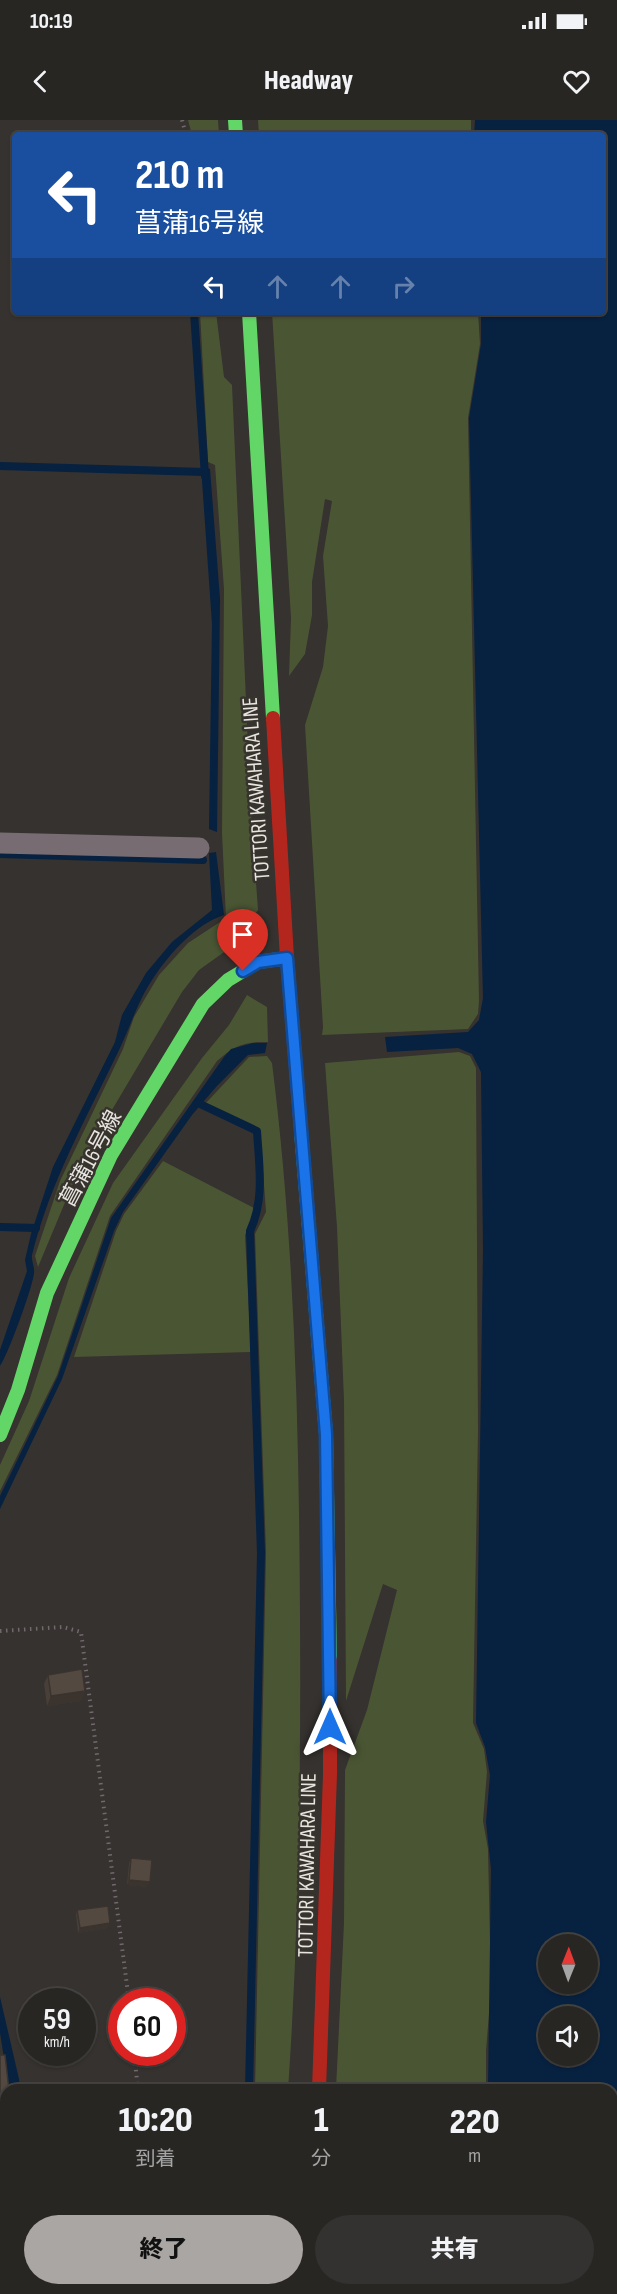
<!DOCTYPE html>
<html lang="ja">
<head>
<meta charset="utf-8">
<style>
	:root { --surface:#282623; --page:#343230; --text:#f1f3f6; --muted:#a5a5a6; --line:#444341; --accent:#a9a6a3 }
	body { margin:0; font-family:"Sofia Sans Condensed","Noto Sans JP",sans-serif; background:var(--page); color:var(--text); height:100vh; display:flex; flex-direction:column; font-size:22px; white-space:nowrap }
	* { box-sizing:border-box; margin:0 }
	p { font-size:20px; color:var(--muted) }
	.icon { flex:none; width:33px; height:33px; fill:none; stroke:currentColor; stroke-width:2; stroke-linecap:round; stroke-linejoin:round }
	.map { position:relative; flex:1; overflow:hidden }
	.drawer { position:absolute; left:0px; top:1964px; width:618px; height:212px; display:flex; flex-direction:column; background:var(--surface); border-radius:18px 18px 0 0; box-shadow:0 2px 4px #0004,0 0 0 2px var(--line) }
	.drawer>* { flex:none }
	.banner { position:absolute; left:12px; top:12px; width:594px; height:183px; border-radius:6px; box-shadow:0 2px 4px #0004,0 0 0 2px var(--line); background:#1a4fa0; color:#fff; overflow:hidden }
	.needle { width:39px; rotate:1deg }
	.buttons { position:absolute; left:538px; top:1814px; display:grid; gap:12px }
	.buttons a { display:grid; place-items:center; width:60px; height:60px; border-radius:50%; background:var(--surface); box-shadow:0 2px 4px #0004,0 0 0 2px var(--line); font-size:30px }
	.speed { position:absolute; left:18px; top:1868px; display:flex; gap:12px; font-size:30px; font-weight:700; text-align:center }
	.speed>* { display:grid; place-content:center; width:78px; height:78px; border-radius:50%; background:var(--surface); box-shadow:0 2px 4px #0004,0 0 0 2px var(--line); line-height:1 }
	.speed small { font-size:15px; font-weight:400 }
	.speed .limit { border:9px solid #d22; background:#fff; color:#111 }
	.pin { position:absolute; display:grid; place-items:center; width:51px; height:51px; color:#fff; margin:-62px -26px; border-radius:50% 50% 50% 0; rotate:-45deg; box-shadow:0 0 6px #0007 }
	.pin .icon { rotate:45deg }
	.me { position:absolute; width:66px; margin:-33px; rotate:0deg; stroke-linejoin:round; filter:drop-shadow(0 0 4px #0008) }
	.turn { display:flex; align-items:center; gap:21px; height:126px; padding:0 24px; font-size:27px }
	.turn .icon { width:78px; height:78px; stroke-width:2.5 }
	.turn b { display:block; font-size:42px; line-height:51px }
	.lanes { display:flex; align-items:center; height:57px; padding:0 24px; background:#0003; justify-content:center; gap:30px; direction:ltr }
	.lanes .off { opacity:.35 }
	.eta { display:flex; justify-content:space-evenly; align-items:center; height:102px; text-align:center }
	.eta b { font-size:36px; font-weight:800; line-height:42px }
	.primary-button { display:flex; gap:12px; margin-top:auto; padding:12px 24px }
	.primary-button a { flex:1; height:69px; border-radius:36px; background:var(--accent); color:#111; font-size:24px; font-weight:800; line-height:69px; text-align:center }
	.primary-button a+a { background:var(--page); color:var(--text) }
	.status { display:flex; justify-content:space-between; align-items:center; height:42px; padding:0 30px; background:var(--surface); direction:ltr }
	.status svg { height:16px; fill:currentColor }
	header { display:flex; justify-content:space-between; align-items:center; height:78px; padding:0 24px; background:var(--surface); font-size:27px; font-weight:800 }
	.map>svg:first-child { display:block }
</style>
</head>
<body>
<div class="status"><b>10:19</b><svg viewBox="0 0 49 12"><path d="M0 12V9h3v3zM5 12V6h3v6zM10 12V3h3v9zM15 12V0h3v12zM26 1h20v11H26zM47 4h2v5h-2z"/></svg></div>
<header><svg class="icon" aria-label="back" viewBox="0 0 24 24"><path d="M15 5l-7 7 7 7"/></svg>Headway<svg class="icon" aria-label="heart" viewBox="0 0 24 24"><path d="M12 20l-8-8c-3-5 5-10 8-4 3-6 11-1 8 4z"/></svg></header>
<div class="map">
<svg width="617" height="2174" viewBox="0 0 617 2174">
	<rect width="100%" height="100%" fill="#35322f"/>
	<path fill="#4a5534" d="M188 0H218L219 15H192Z
		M258 0H471V15H259Z
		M200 192H216L224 257 232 265 251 693 258 790 234 825 199 850 182 872 84 1037 38 1147 35 1136 60 1061 123 929 134 897 159 855 188 823 226 798 222 713 224 469 215 345 208 342Z
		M272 192H478L480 224 468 298 479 881 478 894 468 909 322 915 323 907 305 605 323 547 328 506 323 436 332 381 325 379 312 462V495L305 534 289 556 291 498Z
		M247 875 267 887 268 922C246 921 233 926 217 941L110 1096 57 1255 0 1371V1345L29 1281 69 1158 113 1063 202 938 229 905Z
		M459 932 470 936 476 948 478 1310 473 1603 484 1629 487 1652 483 1701 488 1729 491 1868 486 1931V1969H336L344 1803 345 1650 367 1590 397 1470 383 1464 346 1581 344 1280 337 1107 325 943Z
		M267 936 272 943C295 1125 299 1311 300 1495 301 1653 299 1811 288 1970L255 1969 266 1432 255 1114 266 1092 260 1010 205 984 249 937Z
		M163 1041 256 1089 245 1115 251 1232 74 1237 116 1111 124 1094Z
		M312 2169H497V2174H311Z"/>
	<path fill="#413a1e" d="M612 2049 617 2050V2162L612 2158Z"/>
	<path fill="#072140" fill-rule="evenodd" d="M475 0H617V2049H612V1970L488 1969 491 1749 486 1702 490 1655 485 1627 476 1603 483 1130 481 952 472 934 458 928 387 932 385 917 468 912 479 900 483 878 469 298 481 224V192H603V15H474ZM549 1824H588V1863H549ZM549 1896H588V1935H549Z
		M201 346 210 349 220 479 217 712 209 709 212 504Z
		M216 732 224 795C196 804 170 833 154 857 138 880 131 905 119 930 87 997 50 1062 32 1135 31 1141 35 1147 34 1153 33 1166 8 1235 0 1246V1230L27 1151 25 1140 31 1114 53 1047 115 922 122 895 146 853 172 822 212 790 209 733Z
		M253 923H267L265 933 248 935 216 967 192 995 123 1092 114 1111 62 1259 0 1389V1376L58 1256 111 1098 224 937 231 929Z
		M0 1877 19 1959 20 1969H9L0 1913Z
		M612 2159 617 2163V2174H500L501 2169H612Z"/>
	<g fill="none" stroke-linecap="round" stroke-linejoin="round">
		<path stroke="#072140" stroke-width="8" d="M194 192 205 356
			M0 346 204 352
			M0 734 203 740
			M198 983 257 1011C259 1045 265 1079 250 1111L261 1433 249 1970
			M0 1107 36 1108
			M228 2174V2169"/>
		<path stroke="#71696c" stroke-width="4" stroke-dasharray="1.5 4.5" stroke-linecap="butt" d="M182 0 186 15
			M0 1511 63 1507 81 1512 129 1881
			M134 1932 138 1970
			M0 2063H6
			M130 2174 131 2169"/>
		<path stroke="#776c71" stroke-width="21" d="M0 723 199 728"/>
		<path stroke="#63d668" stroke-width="14" d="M235 0 236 15
			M249 192 273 598
			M301 1011 326 1314 330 1540
			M0 1315 18 1270 47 1173 111 1035 203 884 228 860 258 842 287 838
			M296 2174 297 2169"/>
		<path stroke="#b3261e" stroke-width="14" d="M273 598 287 838 301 1011
			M319 1970 330 1654V1540"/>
	</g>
	<path fill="#473f38" d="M48 1555 85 1571 81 1581 47 1586 44 1564Z
		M131 1738 148 1767 127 1765 129 1743Z
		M77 1790 108 1808 78 1813 76 1795Z
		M4 2074 6 2098H4L2 2079Z"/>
	<path fill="#3a332e" d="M85 1571 81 1581 47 1586 51 1576Z
		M129 1760 150 1762 148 1767 127 1765Z
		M110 1803 108 1808 78 1813 80 1808Z
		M6 2018V2027L0 2028V2019Z"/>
	<path fill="#534941" stroke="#3a332e" stroke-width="1.5" d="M82 1549 85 1571 51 1576 48 1555Z
		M131 1738 152 1740 150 1762 129 1760Z
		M108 1786 110 1803 80 1808 77 1790Z
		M0 1935H5L9 1970H6V2018L0 2019Z
		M4 2074H6V2093Z"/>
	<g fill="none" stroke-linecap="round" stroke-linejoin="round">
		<g stroke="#114b97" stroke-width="15">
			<path id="route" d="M243 851 258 842 287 838 326 1314 330 1607"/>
		</g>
		<use href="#route" stroke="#1a73e8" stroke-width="10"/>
	</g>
	<g text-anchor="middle" stroke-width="5" stroke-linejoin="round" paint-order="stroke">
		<g font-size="22" fill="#e8e5e1" stroke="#37332d">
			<text transform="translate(255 669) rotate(-94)" y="8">TOTTORI KAWAHARA LINE</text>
			<text transform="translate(90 1038) rotate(-62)" y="8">菖蒲16号線</text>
			<text transform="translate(306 1745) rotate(-89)" y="8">TOTTORI KAWAHARA LINE</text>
		</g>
	</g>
</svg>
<div class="buttons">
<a><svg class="needle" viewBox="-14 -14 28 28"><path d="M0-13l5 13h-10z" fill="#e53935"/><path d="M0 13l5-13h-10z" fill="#a5a5a6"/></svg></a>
<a><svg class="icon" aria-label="sound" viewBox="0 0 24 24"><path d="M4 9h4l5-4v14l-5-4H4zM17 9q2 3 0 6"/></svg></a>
</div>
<div class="speed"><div>59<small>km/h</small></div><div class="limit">60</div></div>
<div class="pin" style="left:243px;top:851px;background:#d93025"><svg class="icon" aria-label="arrive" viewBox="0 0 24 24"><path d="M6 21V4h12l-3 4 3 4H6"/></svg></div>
<svg class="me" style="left:330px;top:1607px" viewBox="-20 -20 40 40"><path d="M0-17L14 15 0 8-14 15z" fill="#1a73e8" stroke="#fff" stroke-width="4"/></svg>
<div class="banner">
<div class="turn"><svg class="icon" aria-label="left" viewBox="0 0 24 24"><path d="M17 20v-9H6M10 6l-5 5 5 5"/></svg><div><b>210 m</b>菖蒲16号線</div></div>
<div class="lanes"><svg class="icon" aria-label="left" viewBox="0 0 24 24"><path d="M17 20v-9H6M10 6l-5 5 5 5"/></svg><svg class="icon off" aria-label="ahead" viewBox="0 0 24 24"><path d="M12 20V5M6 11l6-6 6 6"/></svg><svg class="icon off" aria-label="ahead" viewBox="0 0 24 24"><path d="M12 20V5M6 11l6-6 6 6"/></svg><svg class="icon off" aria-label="right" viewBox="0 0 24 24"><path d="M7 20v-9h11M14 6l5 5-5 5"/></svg></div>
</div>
<section class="drawer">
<div class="eta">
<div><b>10:20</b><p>到着</p></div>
<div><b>1</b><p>分</p></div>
<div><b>220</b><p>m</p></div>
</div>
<div class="primary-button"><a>終了</a><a>共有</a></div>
</section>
</div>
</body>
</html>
